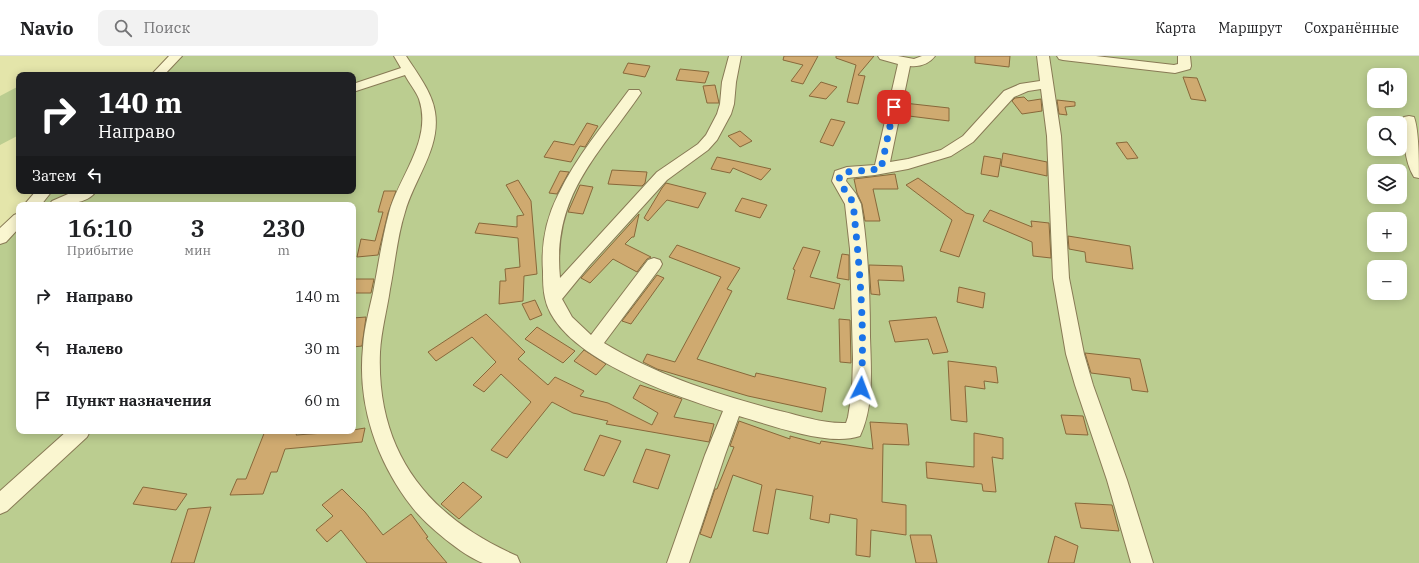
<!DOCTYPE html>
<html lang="ru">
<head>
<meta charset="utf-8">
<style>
	:root { --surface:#fff; --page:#f2f2f2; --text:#202124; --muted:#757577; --line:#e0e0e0 }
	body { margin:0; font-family:"IBM Plex Serif",serif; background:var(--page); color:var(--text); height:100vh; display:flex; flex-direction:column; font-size:15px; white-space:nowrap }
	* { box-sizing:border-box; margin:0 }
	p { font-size:13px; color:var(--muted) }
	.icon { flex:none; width:22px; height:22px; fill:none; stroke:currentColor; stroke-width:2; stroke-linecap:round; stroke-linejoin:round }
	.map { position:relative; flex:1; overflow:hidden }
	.details { position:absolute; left:16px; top:146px; width:340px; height:232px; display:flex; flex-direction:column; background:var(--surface); border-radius:8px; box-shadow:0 2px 10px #0003 }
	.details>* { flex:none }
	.top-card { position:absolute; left:16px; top:16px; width:340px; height:122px; border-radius:8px; box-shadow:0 2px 10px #0003; background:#202124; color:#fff; overflow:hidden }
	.buttons { position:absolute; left:1367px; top:12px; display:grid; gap:8px }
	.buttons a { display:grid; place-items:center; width:40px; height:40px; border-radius:8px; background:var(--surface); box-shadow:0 2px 10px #0003; font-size:20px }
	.pin { position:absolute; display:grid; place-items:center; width:34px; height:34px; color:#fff; margin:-17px; border-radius:8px; box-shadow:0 2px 6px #0006 }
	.me { position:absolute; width:44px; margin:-22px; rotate:3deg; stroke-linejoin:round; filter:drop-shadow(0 0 3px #0008) }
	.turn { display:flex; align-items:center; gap:14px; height:84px; padding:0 16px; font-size:18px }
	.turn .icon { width:52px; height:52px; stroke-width:2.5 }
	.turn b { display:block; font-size:28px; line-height:34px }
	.then { display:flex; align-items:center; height:38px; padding:0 16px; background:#0003; gap:8px; font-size:15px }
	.eta { display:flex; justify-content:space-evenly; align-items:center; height:68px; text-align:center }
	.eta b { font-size:24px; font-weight:600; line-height:28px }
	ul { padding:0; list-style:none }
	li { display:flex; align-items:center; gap:12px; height:52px; padding:0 16px }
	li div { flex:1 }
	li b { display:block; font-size:15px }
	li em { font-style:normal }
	header { display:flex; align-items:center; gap:24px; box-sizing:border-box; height:56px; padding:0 20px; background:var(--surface); border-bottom:1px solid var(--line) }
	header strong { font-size:19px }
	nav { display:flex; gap:22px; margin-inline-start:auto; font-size:14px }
	.search { width:280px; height:36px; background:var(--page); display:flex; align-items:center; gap:10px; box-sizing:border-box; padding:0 14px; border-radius:8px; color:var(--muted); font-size:15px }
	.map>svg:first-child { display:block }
</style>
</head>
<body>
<header>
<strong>Navio</strong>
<div class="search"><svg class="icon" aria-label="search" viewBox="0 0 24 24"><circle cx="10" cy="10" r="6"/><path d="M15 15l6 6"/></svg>Поиск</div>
<nav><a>Карта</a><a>Маршрут</a><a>Сохранённые</a></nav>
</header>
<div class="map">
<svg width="1419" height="507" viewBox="0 0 1419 507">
	<rect width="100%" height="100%" fill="#efeabc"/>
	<path fill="#e4e5aa" d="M0 0H179L160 19H19V135H43L29 149H19V159L0 178Z"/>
	<path fill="#bbcd90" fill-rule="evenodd" d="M178 0H1419V507H0V178L19 159V375H353V149H29L43 135H353V19H159ZM1374 19H1400V45H1374ZM1374 67H1400V93H1374ZM1374 115H1400V141H1374ZM1374 163H1400V189H1374ZM1374 211H1400V237H1374Z
		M19 30V79L0 89V40Z"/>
	<path fill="#cfaa70" stroke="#88683a" d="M784 0H818L803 28 791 25 803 9 783 4Z
		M836 0H874L858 19 865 20 858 48 847 46 856 9 836 2Z
		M975 0H1010L1009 11 975 7Z
		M628 7 650 10 645 21 623 17Z
		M680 13 709 16 705 27 676 24Z
		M1183 21 1197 22 1206 45 1191 43Z
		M821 26 837 31 826 43 809 40Z
		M715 29 719 47H707L703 30Z
		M1024 41 1028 45 1041 43 1042 55 1022 58 1012 45 1015 42Z
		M1057 44 1075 46V50L1065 51 1067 59 1059 58Z
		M904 47 949 52V65L901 59Z
		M831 63 845 66 833 90 820 86Z
		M587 67 598 70 585 91 580 90 571 106 544 101 554 85 574 89Z
		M740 75 752 85 740 91 728 80Z
		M1127 86 1138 102 1127 103 1116 87Z
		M1003 97 1047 106V120L1001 110Z
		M984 100 1001 103 998 121 981 118Z
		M717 101 736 105 771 113 761 124 733 112 730 117 711 113Z
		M612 114 647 116 645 127 642 130 608 128Z
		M560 115 569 116 557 138 549 137Z
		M895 118 898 133H873L880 165H865L862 148 857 137 854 123Z
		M918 122 966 157 974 159 959 201 940 195 952 164 906 129Z
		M518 124 531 145 537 218 524 220 523 245 499 248 500 225H506L505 213 520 211 518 182 475 177 479 167 517 171V160L524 159 506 129Z
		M666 127 706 137 698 152 667 144 648 165 644 162 662 132Z
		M580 129 593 131 583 158 568 156Z
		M384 135H396L388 157 378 199 357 201 361 183 375 185 383 156H378Z
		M742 142 767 149 760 162 735 155Z
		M990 154 1032 171 1031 165 1049 167 1051 202 1033 200 1032 186 983 165Z
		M639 158 634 181H632L625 188 651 201 647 203 637 216 613 203 590 227 581 222Z
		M1068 180 1130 190 1133 213 1086 206 1085 196 1069 193Z
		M677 189 740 212 727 233 732 235 697 303 755 321 756 317 826 332 822 356 748 340 657 313 643 306 647 298 675 306 721 221 669 201Z
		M803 191 820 195 810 221 840 228 834 253 787 243 795 214 793 213Z
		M842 198 849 199V224L837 222Z
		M869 209 902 210 904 225 878 224 880 239 871 238Z
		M657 219 664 222 631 268 622 265Z
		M353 223H374L371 237H353Z
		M959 231 985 237 983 252 957 246Z
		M535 244 542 259 530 264 522 248Z
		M486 258 525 296 518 303 548 329 555 321 584 335 580 340 608 347 652 369 658 357 633 342 640 329 682 343 674 361 714 368 709 386 606 368 608 365 573 357 552 346 507 402 491 394 531 346 501 318 484 336 473 329 496 306 472 281 436 305 428 296Z
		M366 261 362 290 353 291V262Z
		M936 261 948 296 933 298 928 283 895 286 889 265Z
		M839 263 850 264 851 307 840 306Z
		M537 271 575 295 563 307 525 283Z
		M584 294 606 308 596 319 574 305Z
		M1085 297 1140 303 1148 336 1132 334 1130 322 1091 317Z
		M948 305 996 311 998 327 984 325 985 333 965 330 967 366 951 364Z
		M1061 359 1083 360 1088 379 1066 378Z
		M739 365 790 383V380L820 388 821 385 873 393 870 366 907 368 909 389 883 388 882 446 906 449V479L871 474 870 501 856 499 857 463 830 458 829 467 810 463 813 440 776 433 768 478 753 475 762 429 733 419 711 482 700 478 715 433H717L734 391 730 390Z
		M365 372 362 386 285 393 277 416H271L263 438 230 439 237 423H246L265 375H298L296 379 353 375V374Z
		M974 377 1003 382V403L992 401 996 436 983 435 982 428 927 422 926 406 974 411Z
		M600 379 621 385 604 420 584 414Z
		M646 393 670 399 658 433 633 426Z
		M463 426 482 441 459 463 441 448Z
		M143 431 187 438 176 454 133 448Z
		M342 433 365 456 383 479 411 458 428 481 426 482 447 507H367L341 474 327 486 316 474 333 460 322 449Z
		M1075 447 1112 449 1119 475 1081 472Z
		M211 451 194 507H171L188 453Z
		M910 479H931L937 507H916Z
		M1055 480 1078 490 1074 507H1048Z"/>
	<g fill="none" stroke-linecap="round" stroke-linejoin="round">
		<g stroke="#887a55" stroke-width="2">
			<path id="minor" d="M169 0H182L164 19H151Z
				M394 0H406C417 17 432 36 435 56 441 92 414 123 405 156 397 181 395 208 390 233 387 254 381 275 380 296 376 396 428 461 517 500L520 507C509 507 494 507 483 507 463 500 425 468 412 451 377 406 357 349 363 291 364 273 369 255 373 237 378 211 382 183 389 157 399 120 433 84 419 43 416 35 409 27 405 19L353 36V28L401 12Z
				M729 0H741L736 26 734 48 731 58 717 84 708 94 667 124 589 210 562 243 572 261 591 279 648 204 654 202 660 204 662 208 660 212 604 287C658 320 719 339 780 355 802 360 824 368 846 367L848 361 852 336 853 303 850 193 845 148 832 125 835 115 847 111 875 109 898 8 880 3 878 0H898L914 3 922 0H935C929 8 920 11 910 10L890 106 908 103 941 94 963 80 1004 35 1020 28 1040 25 1037 0H1049L1061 80 1069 222 1084 298 1093 329 1127 424 1153 507H1131L1107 424 1075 329 1066 298 1053 222 1047 80 1041 33 1028 35 1014 41 973 86 951 100 908 113 875 119 847 122 846 125 856 138 861 148C868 192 870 237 870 281 871 314 874 350 860 380 829 391 771 369 739 360L725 399 689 507H667L705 399 723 355C672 339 557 300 545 242 543 234 543 224 543 215 541 188 546 163 558 139 576 101 604 68 629 34H639L641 37C598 100 552 139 560 222L657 116 698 88 706 79 717 58 720 48 722 26Z
				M1057 0H1096L1174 9 1178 8V0H1190L1191 10 1190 13 1175 17 1063 4 1059 3Z
				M1409 60 1414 61C1419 74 1419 106 1419 122L1414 121C1404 105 1404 82 1402 64L1404 61Z
				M36 135H52L41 149H24Z
				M75 135H96C89 148 63 149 49 149L52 145Z
				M19 157V172L6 186 0 188V172L14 159Z
				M67 375H90L87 381 7 455 0 458V435Z"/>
		</g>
		<use href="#minor" fill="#faf6d0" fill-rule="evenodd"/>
	</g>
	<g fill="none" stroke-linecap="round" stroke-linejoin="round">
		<path stroke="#1a73e8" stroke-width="7" stroke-dasharray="0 12.6" d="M861 332C865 275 860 215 854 157 854 151 853 145 849 140 845 133 837 127 840 119L847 116 881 113 894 51"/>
	</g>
</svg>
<div class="buttons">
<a><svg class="icon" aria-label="sound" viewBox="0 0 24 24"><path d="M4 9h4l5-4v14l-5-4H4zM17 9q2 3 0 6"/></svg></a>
<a><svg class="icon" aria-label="search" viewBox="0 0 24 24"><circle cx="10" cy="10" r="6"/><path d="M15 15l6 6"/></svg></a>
<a><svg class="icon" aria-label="layers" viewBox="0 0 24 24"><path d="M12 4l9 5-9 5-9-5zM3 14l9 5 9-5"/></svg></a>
<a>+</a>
<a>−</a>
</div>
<div class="pin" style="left:894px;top:51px;background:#d93025"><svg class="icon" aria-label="arrive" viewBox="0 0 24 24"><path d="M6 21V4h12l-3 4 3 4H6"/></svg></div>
<svg class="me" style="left:861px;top:332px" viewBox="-20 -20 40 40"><path d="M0-17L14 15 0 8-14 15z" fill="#1a73e8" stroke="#fff" stroke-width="4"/></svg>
<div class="top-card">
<div class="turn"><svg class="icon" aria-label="right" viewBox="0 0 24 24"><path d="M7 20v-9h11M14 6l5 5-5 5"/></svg><div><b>140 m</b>Направо</div></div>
<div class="then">Затем<svg class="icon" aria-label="left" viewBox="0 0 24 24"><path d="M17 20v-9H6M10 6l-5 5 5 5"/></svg></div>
</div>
<section class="details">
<div class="eta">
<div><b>16:10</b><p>Прибытие</p></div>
<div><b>3</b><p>мин</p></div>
<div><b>230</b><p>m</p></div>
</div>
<ul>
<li><svg class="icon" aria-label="right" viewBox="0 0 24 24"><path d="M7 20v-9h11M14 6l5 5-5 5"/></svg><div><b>Направо</b></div><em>140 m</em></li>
<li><svg class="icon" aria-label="left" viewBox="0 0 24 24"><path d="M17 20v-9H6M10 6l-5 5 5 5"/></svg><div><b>Налево</b></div><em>30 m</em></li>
<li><svg class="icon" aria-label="arrive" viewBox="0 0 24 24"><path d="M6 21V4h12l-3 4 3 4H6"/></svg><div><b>Пункт назначения</b></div><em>60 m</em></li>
</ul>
</section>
</div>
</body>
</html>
